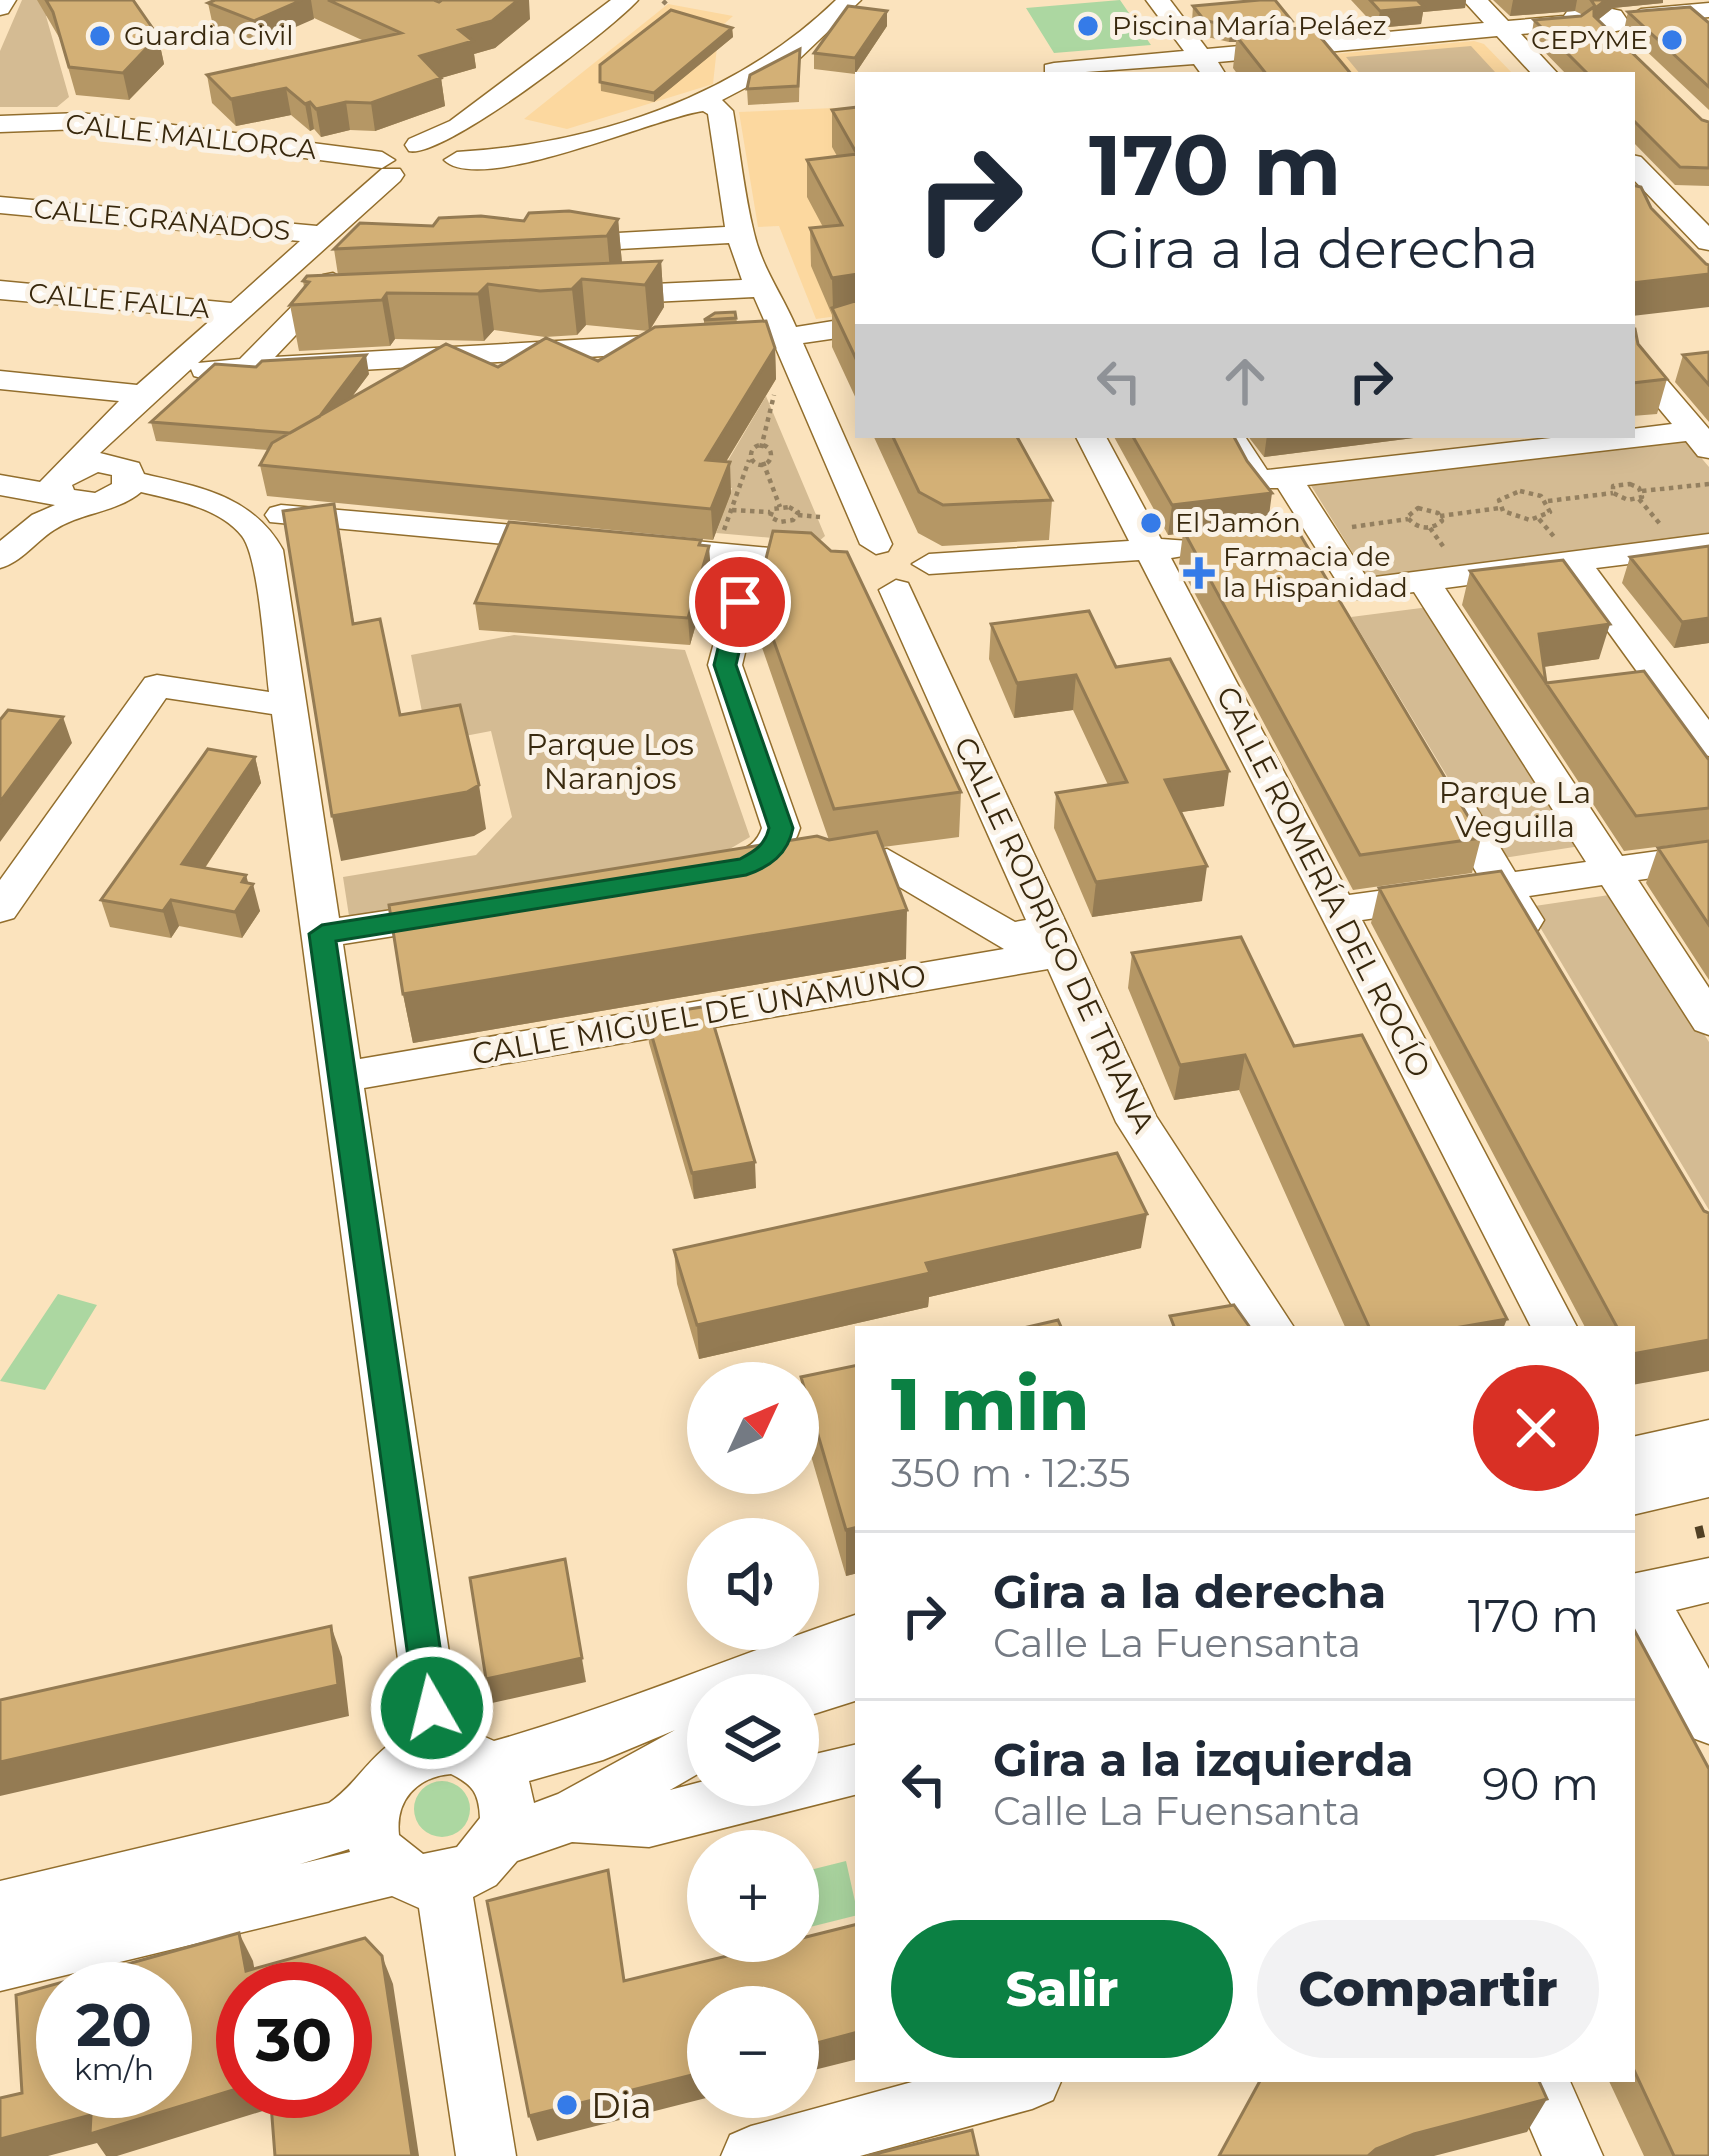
<!DOCTYPE html>
<html lang="es">
<head>
<meta charset="utf-8">
<style>
	:root { --surface:#fff; --page:#f2f2f3; --text:#1f2937; --muted:#747a83; --line:#e0e1e3; --accent:#0b8043 }
	body { margin:0; font-family:Montserrat,sans-serif; background:var(--page); color:var(--text); height:100vh; display:flex; flex-direction:column; font-size:45px; white-space:nowrap }
	* { box-sizing:border-box; margin:0 }
	p { font-size:39px; color:var(--muted) }
	.icon { flex:none; width:66px; height:66px; fill:none; stroke:currentColor; stroke-width:2; stroke-linecap:round; stroke-linejoin:round }
	.map { position:relative; flex:1; overflow:hidden }
	.sheet { position:absolute; left:855px; top:1326px; width:780px; height:756px; display:flex; flex-direction:column; background:var(--surface); border-radius:0px; box-shadow:0 6px 30px #0003 }
	.sheet>* { flex:none }
	.top-card { position:absolute; left:855px; top:72px; width:780px; height:366px; border-radius:0px; box-shadow:0 6px 30px #0003; background:#fff; color:var(--text); overflow:hidden }
	.needle { width:78px; rotate:46deg }
	.buttons { position:absolute; left:687px; top:1362px; display:grid; gap:24px }
	.buttons a { display:grid; place-items:center; width:132px; height:132px; border-radius:50%; background:var(--surface); box-shadow:0 6px 30px #0003; font-size:60px }
	.speed { position:absolute; left:36px; top:1962px; display:flex; gap:24px; font-size:60px; font-weight:700; text-align:center }
	.speed>* { display:grid; place-content:center; width:156px; height:156px; border-radius:50%; background:var(--surface); box-shadow:0 6px 30px #0003; line-height:1 }
	.speed small { font-size:30px; font-weight:400 }
	.speed .limit { border:18px solid #d22; background:#fff; color:#111 }
	.pin { position:absolute; display:grid; place-items:center; width:102px; height:102px; color:#fff; margin:-51px; border:6px solid #fff; border-radius:50%; box-shadow:0 3px 12px #0007 }
	.me { position:absolute; width:132px; margin:-66px; rotate:352deg; stroke-linejoin:round; filter:drop-shadow(0 0 9px #0008) }
	.turn { display:flex; align-items:center; gap:42px; height:252px; padding:0 36px; font-size:54px }
	.turn .icon { width:156px; height:156px; stroke-width:2.5 }
	.turn b { display:block; font-size:84px; line-height:102px }
	.lanes { display:flex; align-items:center; height:114px; padding:0 36px; background:#0003; justify-content:center; gap:60px; direction:ltr }
	.lanes .off { opacity:.35 }
	.round { display:grid; place-items:center; flex:none; width:126px; height:126px; border-radius:63px; background:var(--page) }
	.overview { display:flex; align-items:center; justify-content:space-between; height:204px; padding:0 36px }
	h1 { font-size:72px; font-weight:800; line-height:90px; color:var(--accent) }
	.cta { display:flex; gap:24px; margin-top:auto; padding:24px 36px }
	.cta a { flex:1; height:138px; border-radius:72px; background:var(--accent); color:#fff; font-size:48px; font-weight:800; line-height:138px; text-align:center }
	.cta a+a { background:var(--page); color:var(--text) }
	ul { padding:0; list-style:none }
	li { display:flex; align-items:center; gap:36px; height:168px; padding:0 36px; border-top:3px solid var(--line) }
	li div { flex:1 }
	li b { display:block; font-size:45px }
	li em { font-style:normal }
	.map>svg:first-child { display:block }
</style>
</head>
<body>
<div class="map">
<svg width="1709" height="2156" viewBox="0 0 1709 2156">
	<rect width="100%" height="100%" fill="#fbe3bd"/>
	<path fill="#fcd89f" d="M668 4 733 16 703 43 717 47 713 84 567 129 524 119Z
		M1474 41 1484 44 1514 75H1352L1335 54Z
		M858 107V313L816 319 779 226 758 227 739 112Z"/>
	<path fill="#d4bb93" d="M22 0H129L46 16 69 97 57 107H0V51Z
		M1471 46 1495 72 1361 75 1346 57Z
		M766 396 825 536 818 542 716 533 732 488 713 486Z
		M1686 440 1709 467V537L1369 579 1310 484Z
		M1429 607 1587 845 1497 859 1351 617Z
		M514 635 685 650 750 837 723 853 349 916 343 877 476 855 512 817 491 731 428 743 411 655Z
		M1616 894 1709 1042V1210L1528 907Z"/>
	<path fill="#acd7a1" d="M1120 0 1151 45 1054 53 1026 8Z
		M58 1294 97 1305 45 1390 0 1381Z
		M414 1809a28 28 0 1 1 56 0a28 28 0 1 1-56 0Z
		M846 1861 858 1915 798 1930V1873Z"/>
	<g fill="none" stroke-linecap="round" stroke-linejoin="round">
		<g stroke="#926e2d" stroke-width="3">
			<path id="street" d="M0 0H16L8 13 0 15Z
				M611 0H638C611 30 443 159 409 151L405 145 409 139 450 121Z
				M836 0H861L798 60 722 100 733 111C740 151 744 193 754 233 762 268 782 294 796 327L858 317V335L803 343 892 544 888 551 876 554 860 544 775 346 205 379 194 376 191 369 100 453 139 463 144 474C200 487 253 496 283 550L339 918 445 902 459 906 465 915 459 924 445 928 343 944 360 1059 1004 949 881 876 834 884 820 880 815 871 820 862 887 849 1015 922 1026 920 879 590 896 580 908 583 1156 1116 1295 1329H1247L1116 1122 1048 969 364 1088 460 1726 494 1741C618 1706 736 1655 858 1614V1700L798 1719V1695H772L774 1690 759 1695H708V1768L670 1790 708 1780V1785H798V1758L858 1744V1794L649 1847 572 1842 517 1861 496 1885 473 1897 516 2156H456L419 1908 392 1896 0 1991V1881L329 1803C360 1782 371 1750 408 1734L272 714 166 698 14 918 0 922V880L145 678 157 675 269 692C265 660 259 557 242 536 219 507 174 500 141 492 116 513 81 512 54 530 35 542 22 562 0 568V541L32 515 55 505 0 495V475L40 482 119 401 0 389V371L137 385 213 318 0 299V281L231 303 300 241 0 213V197L317 226 382 169H400L404 175 400 181 198 363 240 359 323 275 333 273 347 281 275 357 768 329 754 297 610 304 596 295 610 286 742 280 729 243 564 252 550 244 564 236 725 227 708 114 703 111C656 117 481 196 444 160L457 152C595 144 736 97 836 0ZM98 472 112 475V484L95 493 74 490 72 485ZM675 1730 558 1794 534 1803 529 1781 603 1760ZM451 1774C473 1785 479 1793 480 1818L457 1847 423 1854 399 1835C395 1800 417 1777 451 1774ZM349 1849 350 1852 300 1864 343 1851Z
				M1146 0H1170L1207 49 1484 23 1463 0H1488L1508 21 1564 16 1569 9 1594 5 1621 11 1630 24 1626 29 1591 36 1574 29 1521 34 1559 75H1533L1497 36 1218 62 1226 75H1202L1194 64 1045 75V65L1054 63 1184 51Z
				M1709 3V17L1641 23 1629 16 1641 9Z
				M81 113 382 152 395 160 382 168 81 129 0 132V116Z
				M1632 155 1641 157 1709 226V250L1699 248 1632 178Z
				M1632 348 1642 351 1709 429V458L1698 456 1686 441 1307 485 1367 578 1709 534V554L1596 568 1709 720V756L1696 753 1565 572 1445 588 1622 856 1709 844V870L1638 880 1709 988V1035L1695 1030 1602 885 1529 896 1544 920 1538 930 1524 933 1510 930 1493 901 1362 920 1578 1329H1532L1139 560 929 574 912 564 929 554 1129 541 1075 435H1105L1161 539 1189 541 1193 548 1189 555 1171 558 1349 895 1479 877 1433 798 1439 789H1465L1515 872 1586 862 1414 592 1358 599 1346 596 1278 488H1247L1214 435H1244L1267 470 1578 435H1632V429L1672 424 1632 376Z
				M281 505 559 529 575 539 559 549 270 522 265 515 270 508Z
				M652 537 781 549 798 559 793 566 765 571 742 665 800 828C789 863 755 888 718 878L713 869C725 849 753 856 762 828L708 665 735 565 640 554 636 547Z
				M1709 1420V1497L1632 1515V1437Z
				M1709 1558V1602L1676 1610 1709 1669V1744L1690 1737 1632 1628V1574Z
				M923 2079H1062L1053 2100 1032 2109 860 2156H721L730 2135 751 2126Z
				M1509 2079H1569L1603 2156H1542Z"/>
		</g>
		<path stroke="#948060" stroke-width="4.5" stroke-dasharray="4.5 4.5" stroke-linecap="butt" d="M663 4 667 0
			M751 455a10 10 0 1 1 20 0a10 10 0 1 1-20 0Z
			M761 448 774 395
			M763 462 780 507
			M1630 484 1639 488 1642 497 1628 500 1613 493V486Z
			M1520 491 1541 496 1550 512 1530 520 1503 511 1499 500Z
			M1642 491 1709 484
			M1639 499 1660 524
			M1548 501 1613 493
			M789 507 798 512 793 520 780 522 770 517 773 509Z
			M1418 508 1438 513 1442 521C1430 531 1417 529 1407 517Z
			M732 510 770 512
			M798 515 820 517
			M1440 516 1500 508
			M1539 519 1556 539
			M1352 527 1408 519
			M1430 528 1445 549
			M724 530 749 460"/>
		<use href="#street" fill="#fff" fill-rule="evenodd"/>
		<path stroke="#514024" stroke-width="12" stroke-dasharray="8 15" stroke-linecap="butt" d="M1696 1533 1709 1530"/>
	</g>
	<path fill="#b59765" d="M37 0H133L158 36 164 64 129 100 76 95 60 39Z
		M215 0H434L530 19 495 48 474 54 476 68 441 78 445 106 375 131 350 130 321 137 314 129 310 131 291 115 236 126 212 103 207 75 364 41 314 18 259 43 213 26 208 3Z
		M1351 0H1466L1465 8 1423 12 1421 24 1377 28Z
		M1493 0H1663V3L1613 8 1598 20 1702 120 1709 122V186L1675 185 1632 141V75H1567L1531 38 1534 20 1583 15 1575 11 1510 16Z
		M1193 6 1291 29 1352 75H1238L1233 68 1236 42H1229L1203 36 1192 21Z
		M887 11V26L855 74 814 69V53Z
		M1628 12 1709 23V110L1624 30Z
		M732 28 733 37 654 102 601 91 600 65Z
		M800 49 799 102 748 105 747 89Z
		M858 107V403L832 347V315L811 266 810 228 823 227 807 197V160L837 156 832 147V110Z
		M618 219 622 263 661 261 664 307 650 330 704 324V320L735 312 737 322 775 348 776 379 726 462 731 493 713 540 267 496 260 465 268 450 156 441 151 422 369 374 351 398 498 367 598 361 648 331 586 325 577 335 545 337 494 330 484 341 395 339 390 346 299 351 290 305 304 287 303 281 338 275 334 249 433 226Z
		M1632 329 1638 344 1667 379 1657 414 1632 416Z
		M1709 352V422L1675 382 1683 355Z
		M873 435H1016L1052 500 1049 540 942 546 918 533Z
		M1113 435H1233L1268 519 1481 838 1472 873 1353 890 1179 564 1183 533 1168 535Z
		M1247 435H1437L1264 457Z
		M701 545 711 572 690 645 479 630 475 603Z
		M1709 546V643L1674 648 1622 583 1630 557Z
		M1470 571 1599 659 1544 667 1546 683 1709 760V980L1646 883 1658 848 1696 842 1624 851 1462 605Z
		M757 594 961 792 959 837 883 847 906 959 413 1043 403 994 829 840 759 639Z
		M991 624 1116 667 1224 806 1181 812 1202 901 1092 917 1054 828 1056 793 1108 785 1073 710 1014 718 989 659Z
		M255 757 261 783 205 868 248 883 260 911 242 938 179 926 171 938 110 927 101 900Z
		M1379 888 1704 1211 1632 1329H1586L1371 923Z
		M1132 953 1294 1046 1503 1329H1346L1239 1090 1174 1100 1128 988Z
		M646 1016 756 1188 694 1199 649 1043Z
		M1141 1248 929 1297 928 1307 699 1359 677 1284 674 1250Z
		M858 1365V1573L846 1576 802 1425 801 1377Z
		M1632 1626 1709 2156H1644L1608 2079H1632Z"/>
	<path fill="#947b53" d="M302 0H311L314 19 259 43 254 21Z
		M518 0H529L530 19 495 48 474 54 476 68 424 83 420 56 459 30Z
		M1414 0H1466L1465 8 1423 12 1421 24 1377 28 1380 11Z
		M1513 0H1577L1575 11 1510 16Z
		M1606 0H1663V3L1613 8 1590 26 1594 9Z
		M887 11V26L855 74V58Z
		M1292 21 1290 37H1237L1236 42H1229L1231 27Z
		M732 28 733 37 654 102V93Z
		M158 36 164 64 129 100 123 73Z
		M441 78 445 106 375 131 371 103Z
		M286 88 291 115 236 126 231 99Z
		M310 102 314 129 310 131 305 104Z
		M346 102 350 130 321 137 316 109Z
		M618 219 622 264 611 282 607 236Z
		M661 261 664 307 649 331 645 285Z
		M857 274V313L833 309 832 278Z
		M1709 274V307L1632 316V283Z
		M582 279 586 325 577 335 572 289Z
		M488 284 494 330 484 341 478 294Z
		M387 293 395 339 390 346 382 300Z
		M775 348 776 379 708 491 706 460Z
		M366 355 369 374 310 453 306 434Z
		M1267 435H1437L1264 457Z
		M730 462 731 493 713 540 711 509Z
		M1272 493 1268 523 1168 535 1172 505Z
		M334 504 342 548 361 668 353 624Z
		M709 546 711 572 690 645 688 618Z
		M1709 618V643L1674 648 1682 622Z
		M1610 624 1599 659 1535 668 1539 634Z
		M1076 675 1073 710 1014 718 1017 683Z
		M63 717 72 743 0 842V802Z
		M255 757 261 783 190 890 182 864Z
		M1229 771 1224 806 1161 815 1165 780Z
		M479 785 486 829 474 836 341 861 332 816Z
		M1207 866 1202 901 1092 917 1096 882Z
		M246 875 250 889 253 884 260 911 242 938 235 912 242 882Z
		M171 900 179 926 171 938 163 911Z
		M907 910 906 959 413 1043 403 994Z
		M1245 1055 1239 1090 1174 1100 1180 1065Z
		M755 1162 756 1188 694 1199 692 1173Z
		M1147 1214 1141 1248 929 1297 928 1307 699 1359 697 1325 926 1263Z
		M1507 1319 1503 1329H1449Z
		M1709 1340V1371L1632 1385V1354Z
		M858 1527V1573L846 1576V1530Z
		M565 1559 586 1682 492 1703 486 1679Z
		M331 1626 342 1657 349 1716 0 1796V1762Z
		M239 1933 253 1961 258 1989 246 1971Z
		M382 1956 393 1984 419 2156H412Z
		M858 2032V2059L798 2074V2048Z
		M708 2071 710 2097 537 2141 529 2116Z
		M243 2087V2091H275L282 2105 117 2156H106L97 2143 48 2156H0V2139L91 2115Z
		M1547 2099 1527 2132 1434 2156H1368L1376 2149 1414 2134Z"/>
	<path fill="#d3b076" stroke="#947b53" stroke-width="3" fill-rule="evenodd" d="M46 0H133L158 36 123 73 69 67 53 12Z
		M215 0H302L254 21 208 3Z
		M328 0H434L439 2 442 0H518L492 21 459 30 473 41 420 56 441 78 371 103 346 102 316 109 310 102 305 104 286 88 231 99 207 75 401 33Z
		M1260 0H1275L1292 21 1231 27 1204 20 1193 6Z
		M1370 0H1417L1424 7 1380 11Z
		M1591 0H1606L1594 9V16L1702 120 1709 122V168L1680 167 1632 119V75H1589L1534 20 1581 16 1595 6Z
		M848 6 887 11 855 58 814 53Z
		M1690 7 1709 23V87L1628 12Z
		M671 10 732 28 654 93 600 82V65Z
		M1312 27 1352 75H1267L1237 37 1240 33Z
		M800 49 798 86 747 89 750 75Z
		M858 107V274L832 278 810 228 842 225 807 160 857 154 832 110Z
		M1632 185 1641 187 1651 208 1706 264 1709 265V274L1632 283Z
		M569 211 618 219 607 236 334 249 360 223 433 226 439 218 481 216 524 221 529 213Z
		M661 261 645 285 582 279 572 289 540 291 488 284 478 294 387 293 382 300 290 305 309 282 303 281 307 276Z
		M858 300V363L832 308Z
		M735 312 736 318 704 320 715 313Z
		M766 321 775 348 706 460 730 462 711 509 260 465 272 443 446 344 498 367 546 338 598 361 655 327Z
		M1632 329H1635L1638 344 1667 379 1632 383Z
		M1709 352V385L1683 355Z
		M366 355 320 416 290 433 151 422 215 364 256 367 262 361Z
		M892 435H1016L1052 500 943 505 919 492Z
		M1132 435H1233L1247 461 1272 493 1172 505Z
		M334 504 353 624 380 619 400 715 460 705 479 785 467 792 332 816 283 511Z
		M1289 516 1481 838 1360 855 1183 530Z
		M509 522 701 540 699 545 709 546 688 618 475 603Z
		M773 531 811 533 831 551 847 552 961 792 834 809 757 594Z
		M1709 546V618L1682 622 1630 557Z
		M1563 560 1610 624 1539 634 1546 683 1644 671 1709 760V808L1636 816 1470 571Z
		M1089 611 1116 667 1170 659 1229 771 1165 780 1207 866 1096 882 1056 793 1127 782 1076 675 1017 683 991 624Z
		M8 710 63 717 0 802V720Z
		M208 749 255 757 182 864 246 875 242 882 253 884 235 912 171 900 163 911 101 900Z
		M877 832 907 910 403 994 389 905 817 836 829 840Z
		M1709 841V925L1658 848Z
		M1501 871 1704 1211 1709 1213V1340L1632 1354V1329H1618L1379 888Z
		M1241 937 1294 1046 1362 1035 1507 1319 1449 1329H1370L1245 1055 1180 1065 1132 953Z
		M708 1006 755 1162 692 1173 646 1016Z
		M1117 1153 1147 1214 926 1263 930 1273 697 1325 674 1250Z
		M1234 1305 1251 1329H1175L1170 1316Z
		M1058 1320 1062 1329H1019Z
		M858 1365V1527L846 1530 801 1377Z
		M565 1559 582 1658 486 1679 470 1578Z
		M331 1626 338 1685 0 1762V1700Z
		M1632 1626 1709 1769V2156H1674L1632 2066Z
		M608 1870 624 1981 789 1941H798V1939L858 1924V2032L798 2048V2007H708V2071L529 2116 487 1901Z
		M239 1933 246 1971 365 1938 382 1956 412 2156H275L270 2091H345V1989H243V2087L90 2134 91 2115 0 2139V2098L22 2093 16 1995ZM63 1989H165V2091H63Z
		M1261 2079H1538L1547 2099 1414 2134 1376 2149 1368 2156H1219Z
		M972 2130 978 2156H867Z"/>
	<path fill="#0b8043" stroke="#07532c" stroke-width="3" d="M740 596 751 602 736 665 793 828C788 854 770 867 746 875L336 941 449 1708 444 1719 432 1724 420 1719 415 1708 309 934 322 925 740 859C755 851 765 845 769 828L714 665 729 602Z"/>
	<g fill="#357be8" stroke="#faf2e6" stroke-width="4.5">
		<circle cx="1088" cy="26" r="12"/>
		<circle cx="100" cy="36" r="12"/>
		<circle cx="1672" cy="40" r="12"/>
		<circle cx="1151" cy="523" r="12"/>
		<path d="M1193 555h12v12h12v12h-12v12h-12v-12h-12v-12h12z"/>
		<circle cx="567" cy="2105" r="12"/>
	</g>
	<g text-anchor="middle" stroke-width="10" stroke-linejoin="round" paint-order="stroke">
		<g font-size="27" fill="#38280d" stroke="#faf2e6" text-anchor="start">
			<text x="1112" y="35">Piscina María Peláez</text>
			<text x="124" y="45">Guardia Civil</text>
			<text x="1648" y="49" text-anchor="end">CEPYME</text>
			<text x="1175" y="532">El Jamón</text>
			<text x="1223" y="566">Farmacia de<tspan x="1223" dy="31">la Hispanidad</tspan></text>
		</g>
		<g font-size="27" fill="#38280d" stroke="#faf2e6">
			<text transform="translate(191 137) rotate(6)" y="9">CALLE MALLORCA</text>
			<text transform="translate(162 220) rotate(5)" y="9">CALLE GRANADOS</text>
			<text transform="translate(119 301) rotate(5)" y="9">CALLE FALLA</text>
		</g>
		<g font-size="30" fill="#392a0f" stroke="#faf2e6">
			<text x="610" y="755">Parque Los<tspan x="610" dy="34">Naranjos</tspan></text>
			<text x="1515" y="803">Parque La<tspan x="1515" dy="34">Veguilla</tspan></text>
		</g>
		<g font-size="30" fill="#38280d" stroke="#faf2e6">
			<text transform="translate(1323 882) rotate(63)" y="10">CALLE ROMERÍA DEL ROCÍO</text>
			<text transform="translate(1054 935) rotate(65)" y="10">CALLE RODRIGO DE TRIANA</text>
			<text transform="translate(699 1015) rotate(-10)" y="10">CALLE MIGUEL DE UNAMUNO</text>
		</g>
		<g font-size="36" fill="#38280d" stroke="#faf2e6" text-anchor="start">
			<text x="591" y="2118">Dia</text>
		</g>
	</g>
</svg>
<div class="buttons">
<a><svg class="needle" viewBox="-14 -14 28 28"><path d="M0-13l5 13h-10z" fill="#e53935"/><path d="M0 13l5-13h-10z" fill="#747a83"/></svg></a>
<a><svg class="icon" aria-label="sound" viewBox="0 0 24 24"><path d="M4 9h4l5-4v14l-5-4H4zM17 9q2 3 0 6"/></svg></a>
<a><svg class="icon" aria-label="layers" viewBox="0 0 24 24"><path d="M12 4l9 5-9 5-9-5zM3 14l9 5 9-5"/></svg></a>
<a>+</a>
<a>−</a>
</div>
<div class="speed"><div>20<small>km/h</small></div><div class="limit">30</div></div>
<div class="pin" style="left:740px;top:602px;background:#d93025"><svg class="icon" aria-label="arrive" viewBox="0 0 24 24"><path d="M6 21V4h12l-3 4 3 4H6"/></svg></div>
<svg class="me" style="left:432px;top:1708px" viewBox="-20 -20 40 40"><circle r="17" fill="#0b8043" stroke="#fff" stroke-width="3"/><path d="M0-11L8 9 0 5-8 9z" fill="#fff"/></svg>
<div class="top-card">
<div class="turn"><svg class="icon" aria-label="right" viewBox="0 0 24 24"><path d="M7 20v-9h11M14 6l5 5-5 5"/></svg><div><b>170 m</b>Gira a la derecha</div></div>
<div class="lanes"><svg class="icon off" aria-label="left" viewBox="0 0 24 24"><path d="M17 20v-9H6M10 6l-5 5 5 5"/></svg><svg class="icon off" aria-label="ahead" viewBox="0 0 24 24"><path d="M12 20V5M6 11l6-6 6 6"/></svg><svg class="icon" aria-label="right" viewBox="0 0 24 24"><path d="M7 20v-9h11M14 6l5 5-5 5"/></svg></div>
</div>
<section class="sheet">
<div class="overview"><div><h1>1 min</h1><p>350 m · 12:35</p></div><a class="round" style="background:#d93025;color:#fff"><svg class="icon" aria-label="close" viewBox="0 0 24 24"><path d="M6 6l12 12M18 6L6 18"/></svg></a></div>
<ul>
<li><svg class="icon" aria-label="right" viewBox="0 0 24 24"><path d="M7 20v-9h11M14 6l5 5-5 5"/></svg><div><b>Gira a la derecha</b><p>Calle La Fuensanta</p></div><em>170 m</em></li>
<li><svg class="icon" aria-label="left" viewBox="0 0 24 24"><path d="M17 20v-9H6M10 6l-5 5 5 5"/></svg><div><b>Gira a la izquierda</b><p>Calle La Fuensanta</p></div><em>90 m</em></li>
</ul>
<div class="cta"><a>Salir</a><a>Compartir</a></div>
</section>
</div>
</body>
</html>
